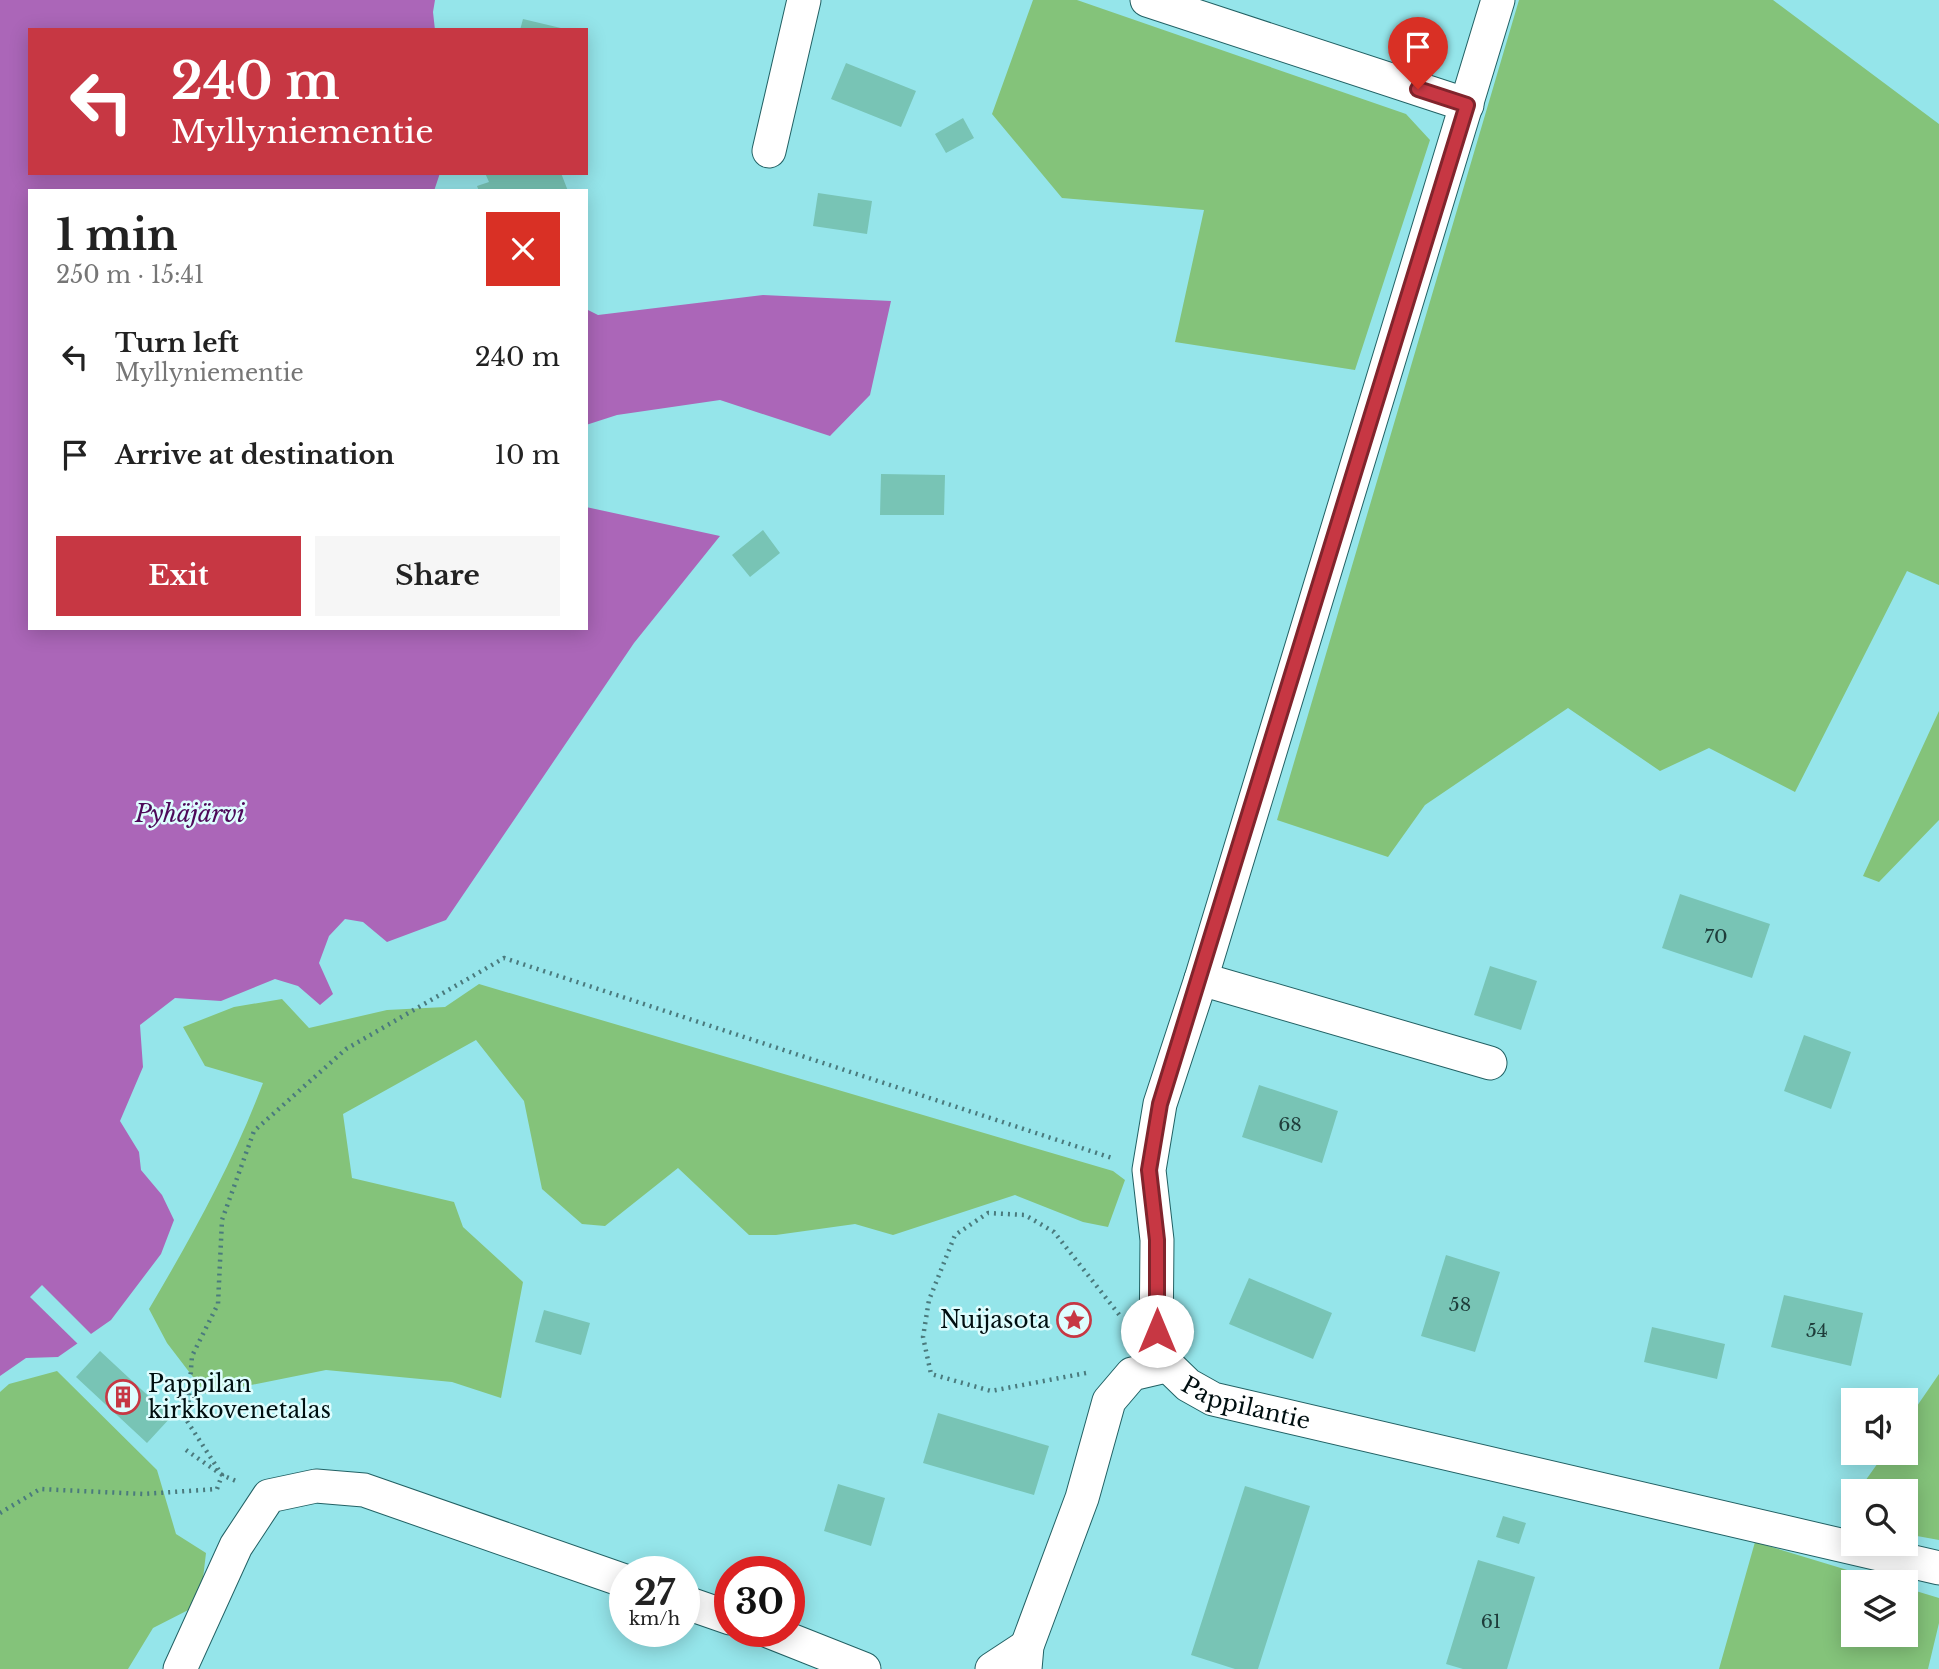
<!DOCTYPE html>
<html lang="en">
<head>
<meta charset="utf-8">
<style>
	:root { --surface:#fff; --page:#f6f6f6; --text:#222; --muted:#767676; --accent:#c73743 }
	body { margin:0; font-family:"Libre Baskerville",serif; background:var(--page); color:var(--text); height:100vh; display:flex; flex-direction:column; font-size:26px; white-space:nowrap }
	* { box-sizing:border-box; margin:0 }
	p { font-size:23px; color:var(--muted) }
	.icon { flex:none; width:38px; height:38px; fill:none; stroke:currentColor; stroke-width:2; stroke-linecap:round; stroke-linejoin:round }
	.map { position:relative; flex:1; overflow:hidden }
	.details { position:absolute; left:28px; top:189px; width:560px; height:441px; display:flex; flex-direction:column; background:var(--surface); border-radius:0px; box-shadow:0 4px 18px #0003 }
	.details>* { flex:none }
	.top-card { position:absolute; left:28px; top:28px; width:560px; height:147px; border-radius:0px; box-shadow:0 4px 18px #0003; background:#c73743; color:#fff; overflow:hidden }
	.buttons { position:absolute; left:1841px; top:1388px; display:grid; gap:14px }
	.buttons a { display:grid; place-items:center; width:77px; height:77px; border-radius:0px; background:var(--surface); box-shadow:0 4px 18px #0003; font-size:35px }
	.speed { position:absolute; left:609px; top:1556px; display:flex; gap:14px; font-size:35px; font-weight:700; text-align:center }
	.speed>* { display:grid; place-content:center; width:91px; height:91px; border-radius:50%; background:var(--surface); box-shadow:0 4px 18px #0003; line-height:1 }
	.speed small { font-size:18px; font-weight:400 }
	.speed .limit { border:10px solid #d22; background:#fff; color:#111 }
	.pin { position:absolute; display:grid; place-items:center; width:60px; height:60px; color:#fff; margin:-72px -30px; border-radius:50% 50% 50% 0; rotate:-45deg; box-shadow:0 0 7px #0007 }
	.pin .icon { rotate:45deg }
	.me { position:absolute; width:77px; margin:-38px; rotate:0deg; stroke-linejoin:round; filter:drop-shadow(0 0 5px #0008) }
	.turn { display:flex; align-items:center; gap:24px; height:147px; padding:0 28px; font-size:32px }
	.turn .icon { width:91px; height:91px; stroke-width:2.5 }
	.turn b { display:block; font-size:49px; line-height:60px }
	.round { display:grid; place-items:center; flex:none; width:74px; height:74px; border-radius:0px; background:var(--page) }
	.head { display:flex; align-items:center; justify-content:space-between; height:119px; padding:0 28px }
	h1 { font-size:42px; font-weight:700; line-height:52px }
	.button { display:flex; gap:14px; margin-top:auto; padding:14px 28px }
	.button a { flex:1; height:80px; border-radius:0px; background:var(--accent); color:#fff; font-size:28px; font-weight:700; line-height:80px; text-align:center }
	.button a+a { background:var(--page); color:var(--text) }
	ul { padding:0; list-style:none }
	li { display:flex; align-items:center; gap:21px; height:98px; padding:0 28px }
	li div { flex:1 }
	li b { display:block; font-size:26px }
	li em { font-style:normal }
	.map>svg:first-child { display:block }
</style>
</head>
<body>
<div class="map">
<svg width="1939" height="1669" viewBox="0 0 1939 1669">
	<rect width="100%" height="100%" fill="#95e5ea"/>
	<path fill="#84c37a" d="M1033 0H1077L1406 114 1430 140 1355 370 1175 342 1204 210 1062 198 992 114Z
		M1519 0H1773L1939 124V585L1907 571 1795 792 1709 748 1660 771 1568 708 1425 805 1388 857 1277 820Z
		M1939 711V820L1879 882 1863 876Z
		M479 984 1113 1171 1125 1180 1108 1227 1083 1222 1015 1195 893 1235 855 1224 776 1235H749L678 1168 605 1226 582 1224 542 1189 524 1101 476 1040 343 1114 352 1178 454 1202 463 1227 523 1282 501 1398 452 1382 326 1370 206 1394 167 1343 149 1309C192 1236 233 1163 263 1083L205 1066 183 1027 234 1007 282 999 309 1028 387 1010 445 1007Z
		M57 1371 157 1470 176 1534 206 1553 200 1604 153 1628 128 1669H0V1392L9 1384Z
		M1939 1374V1540L1906 1534V1491H1858L1885 1453 1906 1452V1422Z
		M1755 1542 1887 1582H1853V1634H1906V1588L1939 1598V1623L1928 1669H1719Z"/>
	<path fill="#ab66b8" d="M0 0H435L433 12 435 30H30V173H440L434 191H30V628H586V507L720 536 634 643 446 920 387 942 363 922 345 919 329 936 319 963 333 994 320 1005 298 986 275 979 221 1001 175 998 140 1025 143 1067 120 1121 139 1152 141 1170 162 1195 174 1220 161 1254 111 1320 58 1357 26 1358 0 1376Z
		M763 295 891 301 870 395 830 436 720 400 617 415 586 425V309L598 315Z"/>
	<path fill="#95e5ea" d="M42 1285 93 1336 80 1346 30 1297Z"/>
	<path fill="#78c4b5" d="M523 19 565 29V30H520Z
		M846 63 916 91 901 127 831 99Z
		M963 118 974 138 946 153 935 134Z
		M485 173H561L568 191H479L477 186 489 182Z
		M818 193 872 201 867 234 813 226Z
		M881 474 945 475 944 515H880Z
		M763 530 780 553 750 577 732 555Z
		M1680 894 1770 924 1752 978 1662 948Z
		M1490 966 1537 981 1521 1030 1474 1015Z
		M1804 1035 1851 1052 1831 1109 1784 1091Z
		M1259 1085 1338 1111 1322 1163 1242 1137Z
		M1446 1255 1500 1272 1475 1352 1421 1336Z
		M1249 1278 1332 1313 1313 1359 1229 1324Z
		M1784 1295 1863 1313 1851 1366 1771 1347Z
		M544 1310 590 1323 581 1355 535 1342Z
		M1652 1327 1725 1344 1717 1379 1644 1362Z
		M100 1351 171 1417 147 1443 76 1377Z
		M938 1413 1049 1446 1034 1495 923 1463Z
		M838 1484 885 1498 871 1546 824 1531Z
		M1245 1486 1310 1506 1258 1669H1235L1191 1655Z
		M1503 1516 1526 1523 1519 1544 1496 1537Z
		M1478 1560 1535 1577 1507 1669H1463L1446 1664Z"/>
	<g fill="none" stroke-linecap="round" stroke-linejoin="round">
		<g stroke="#226164" stroke-width="35">
			<g id="minor">
				<path d="M1147 0 1467 105"/>
				<path id="s1" d="M1498 0 1201 979 1160 1104 1149 1170 1157 1240 1156 1354 1188 1385 1213 1399 1939 1568"/>
				<path d="M769 151 804 0"/>
				<path d="M1201 979 1490 1063"/>
				<path d="M684 1602 730 1618"/>
				<path d="M768 1631 864 1669"/>
				<path d="M180 1669 236 1546 269 1496 316 1486 364 1490 625 1581"/>
				<path d="M992 1669 1027 1646"/>
				<path d="M1025 1669 1027 1646 1082 1498 1109 1401 1132 1374 1166 1366"/>
			</g>
		</g>
		<path stroke="#4a7a7d" stroke-width="4.5" stroke-dasharray="2 5" stroke-linecap="butt" d="M1086 1373 991 1391 931 1374 923 1337 929 1300 955 1235 988 1213 1025 1215 1054 1232 1121 1317
			M186 1450 222 1475 236 1481
			M0 1513 40 1489 143 1494 217 1489 222 1475 187 1421 192 1356 218 1304 222 1220 254 1131 346 1049 504 958 1115 1159"/>
		<use href="#minor" stroke="#fff" stroke-width="33"/>
	</g>
	<g fill="none" stroke-linecap="round" stroke-linejoin="round">
		<g stroke="#81242c" stroke-width="18">
			<path id="route" d="M1157 1331V1240L1149 1170 1160 1104 1467 105 1418 89"/>
		</g>
		<use href="#route" stroke="#c73743" stroke-width="12"/>
	</g>
	<defs>
		<g id="sight-ring" transform="scale(1.75)"><circle r="9.5" fill="#defdfe" stroke="#c73743" stroke-width="1.5"/><path d="M0-6L1.8-2.2L6-1.7L2.9 1.2L3.7 5.4L0 3.3L-3.7 5.4L-2.9 1.2L-6-1.7L-1.8-2.2Z" fill="#c73743"/></g>
		<g id="building-ring" transform="scale(1.75)"><circle r="9.5" fill="#defdfe" stroke="#c73743" stroke-width="1.5"/><path d="M-4-6H4V6H1V3H-1V6H-4ZM-2.5-4.3h1.7v1.8h-1.7ZM.8-4.3h1.7v1.8H.8ZM-2.5-1h1.7V.8h-1.7ZM.8-1h1.7V.8H.8Z" fill="#c73743"/></g>
	</defs>
	<g fill-rule="evenodd">
		<use href="#sight-ring" x="1074" y="1320"/>
		<use href="#building-ring" x="123" y="1397"/>
	</g>
	<g text-anchor="middle" stroke-width="5" stroke-linejoin="round" paint-order="stroke">
		<g font-size="19" fill="#1e3c3a">
			<text x="1716" y="943">70</text>
			<text x="1290" y="1131">68</text>
			<text x="1460" y="1311">58</text>
			<text x="1817" y="1337">54</text>
			<text x="1491" y="1628">61</text>
		</g>
		<g font-size="23" fill="#000f11" stroke="#defdfe" text-anchor="end">
			<text x="1050" y="1328">Nuijasota</text>
			<text x="148" y="1392" text-anchor="start">Pappilan<tspan x="148" dy="26">kirkkovenetalas</tspan></text>
		</g>
		<g font-size="23" fill="#000f11" stroke="#defdfe">
			<text dy="8" stroke="none"><textPath href="#s1" startOffset="1512">Pappilantie</textPath></text>
		</g>
		<g font-size="24" font-style="italic" fill="#4d0959" stroke="#defdfe">
			<text x="190" y="822">Pyhäjärvi</text>
		</g>
	</g>
</svg>
<div class="buttons">
<a><svg class="icon" aria-label="sound" viewBox="0 0 24 24"><path d="M4 9h4l5-4v14l-5-4H4zM17 9q2 3 0 6"/></svg></a>
<a><svg class="icon" aria-label="search" viewBox="0 0 24 24"><circle cx="10" cy="10" r="6"/><path d="M15 15l6 6"/></svg></a>
<a><svg class="icon" aria-label="layers" viewBox="0 0 24 24"><path d="M12 4l9 5-9 5-9-5zM3 14l9 5 9-5"/></svg></a>
</div>
<div class="speed"><div>27<small>km/h</small></div><div class="limit">30</div></div>
<div class="pin" style="left:1418px;top:89px;background:#d93025"><svg class="icon" aria-label="arrive" viewBox="0 0 24 24"><path d="M6 21V4h12l-3 4 3 4H6"/></svg></div>
<svg class="me" style="left:1157px;top:1331px" viewBox="-20 -20 40 40"><circle r="19" fill="#fff"/><path d="M0-13L10 11 0 6-10 11z" fill="#c73743"/></svg>
<div class="top-card">
<div class="turn"><svg class="icon" aria-label="left" viewBox="0 0 24 24"><path d="M17 20v-9H6M10 6l-5 5 5 5"/></svg><div><b>240 m</b>Myllyniementie</div></div>
</div>
<section class="details">
<div class="head"><div><h1>1 min</h1><p>250 m · 15:41</p></div><a class="round" style="background:#d93025;color:#fff"><svg class="icon" aria-label="close" viewBox="0 0 24 24"><path d="M6 6l12 12M18 6L6 18"/></svg></a></div>
<ul>
<li><svg class="icon" aria-label="left" viewBox="0 0 24 24"><path d="M17 20v-9H6M10 6l-5 5 5 5"/></svg><div><b>Turn left</b><p>Myllyniementie</p></div><em>240 m</em></li>
<li><svg class="icon" aria-label="arrive" viewBox="0 0 24 24"><path d="M6 21V4h12l-3 4 3 4H6"/></svg><div><b>Arrive at destination</b></div><em>10 m</em></li>
</ul>
<div class="button"><a>Exit</a><a>Share</a></div>
</section>
</div>
</body>
</html>
